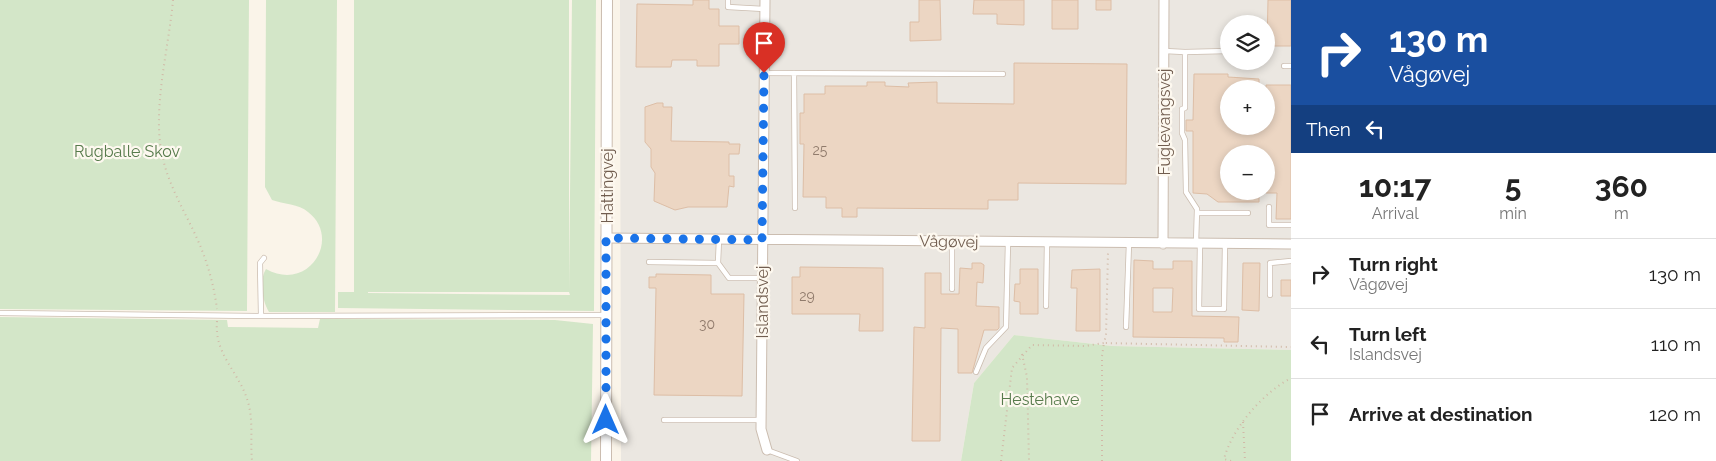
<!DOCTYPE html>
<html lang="en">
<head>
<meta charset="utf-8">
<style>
	:root { --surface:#fff; --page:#f2f2f2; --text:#222; --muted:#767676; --line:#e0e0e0 }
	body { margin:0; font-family:Raleway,sans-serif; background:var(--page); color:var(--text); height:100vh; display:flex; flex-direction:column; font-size:19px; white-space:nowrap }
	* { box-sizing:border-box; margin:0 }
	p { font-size:16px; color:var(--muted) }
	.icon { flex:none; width:28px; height:28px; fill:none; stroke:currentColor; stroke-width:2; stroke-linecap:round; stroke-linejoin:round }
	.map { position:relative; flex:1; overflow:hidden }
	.drawer { display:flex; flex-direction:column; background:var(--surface); width:425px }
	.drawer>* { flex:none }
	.guide { background:#1a4fa0; color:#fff; overflow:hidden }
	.buttons { position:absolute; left:1220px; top:15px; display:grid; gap:10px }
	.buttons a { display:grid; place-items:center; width:55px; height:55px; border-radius:50%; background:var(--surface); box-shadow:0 2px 8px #0003; font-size:25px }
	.pin { position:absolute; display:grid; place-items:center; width:42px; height:42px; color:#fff; margin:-51px -21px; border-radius:50% 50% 50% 0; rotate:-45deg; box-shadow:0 0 5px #0007 }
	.pin .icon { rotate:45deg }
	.me { position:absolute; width:55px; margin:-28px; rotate:0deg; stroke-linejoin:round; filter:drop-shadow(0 0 4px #0008) }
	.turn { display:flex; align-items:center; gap:18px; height:105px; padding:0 15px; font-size:22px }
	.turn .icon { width:65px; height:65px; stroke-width:2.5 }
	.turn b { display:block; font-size:35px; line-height:42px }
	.then { display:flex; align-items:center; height:48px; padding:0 15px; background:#0003; gap:10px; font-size:19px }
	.eta { display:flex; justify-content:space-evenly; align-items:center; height:85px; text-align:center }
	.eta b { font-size:30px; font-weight:700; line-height:35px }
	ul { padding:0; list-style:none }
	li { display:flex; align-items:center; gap:15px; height:70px; padding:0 15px; border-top:1px solid var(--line) }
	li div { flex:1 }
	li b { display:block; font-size:19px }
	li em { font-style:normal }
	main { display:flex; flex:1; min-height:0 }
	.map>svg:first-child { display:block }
</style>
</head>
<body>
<main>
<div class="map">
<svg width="1291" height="461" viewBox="0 0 1291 461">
	<rect width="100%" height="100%" fill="#faf4e9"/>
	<path fill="#ebe7e1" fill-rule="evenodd" d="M620 0H1291V350L1112 346 1014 335 974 383 961 461H621ZM1229 24H1266V61H1229ZM1229 89H1266V126H1229ZM1229 154H1266V191H1229Z"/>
	<path fill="#d3e6c8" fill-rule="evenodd" d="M0 0H249L247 311 0 309Z
		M266 0H337L335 312H269C262 301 259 280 266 269 309 293 342 238 308 212 299 204 283 204 272 200L265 187Z
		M354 0H569V292L572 0H596L594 311 338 308V292H354ZM368 292H569L570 295 368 293Z
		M0 317 227 320 228 327 318 328 320 319 555 320 593 324 591 461H0Z
		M1014 335 1112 346 1291 350V461H961L974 383Z"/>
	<path fill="#ecd6c3" stroke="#ddbea6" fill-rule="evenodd" d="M693 0H709V9H719V26H739V44H719V66H697V60H672L671 67H636L637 4 693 5Z
		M919 0H940L941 40 910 41V22H919Z
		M974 0H1024V25L997 24V14H973Z
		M1052 0H1078V29H1052Z
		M1096 0H1111V10H1096Z
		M1268 0H1291V46H1267Z
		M1014 63 1127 64 1126 184 1018 183V200H988V209L857 208V217H842V208H826V197H803L804 144H800V113H804V94H825V86H867V82H885V86L909 87 908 83 937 82V103L1014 104Z
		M1194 74H1228V77L1259 79V89H1229V126H1266V85H1291V219H1276L1277 193H1266V154H1229V191H1259V202H1218L1207 194 1193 193V131H1186V120H1193Z
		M657 103H663V107H672L671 141 729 142V144H740L739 154H729V176H734V187L729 186 727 207H688L675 210 654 201 655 173 651 167V149L645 142V107Z
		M1134 260 1153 261V269H1173V261H1192V316L1239 317 1238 342H1224V338L1133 337ZM1153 288H1173L1172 312H1153Z
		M972 263H981L984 265 983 283 977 282 976 306 999 307V328L997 330H984L972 373H958V329L941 328 940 441H912L914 327 925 328V273H941V294H959L960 268 972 269Z
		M1243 263H1260L1259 311 1242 310Z
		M800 267 883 268V331H859L860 314H792V277H800Z
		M1020 269H1038V314H1020V302L1014 301 1015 284H1020Z
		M1100 269V331H1076L1077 288H1071L1072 270Z
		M656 274 711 275V294H744L742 396 654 395 656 288H649V277H656Z
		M1281 280H1291V296H1281Z"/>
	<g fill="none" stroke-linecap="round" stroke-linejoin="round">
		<g stroke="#cbbdb0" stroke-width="6">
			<path id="service" d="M728 0V7L765 9
				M1164 51 1185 52V108L1182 109V133L1185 140 1186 192 1197 209 1196 244
				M1185 52 1229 51
				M1284 66H1291
				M764 73 1003 74
				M794 73 795 208
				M1269 207V225H1291
				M1197 213H1248
				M1200 243 1199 309H1224L1225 244
				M649 262 718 263 729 278H762
				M718 263 719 239
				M952 289V241
				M1270 295V263L1291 261
				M1046 306 1047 242
				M0 313 261 316 606 315
				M261 316 260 263 264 258
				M1126 327 1129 243
				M976 372 986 348 1006 327 1008 242
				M664 420H761
				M767 450 797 461"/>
		</g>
		<g stroke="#cbbdb0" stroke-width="11">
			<path id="minor" d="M765 0 761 429 767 450
				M606 238 1291 244
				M1163 244 1164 0"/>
		</g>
		<g stroke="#cbbdb0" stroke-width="12">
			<path id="tertiary" d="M606 461 607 0"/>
		</g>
		<path stroke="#d1b9a7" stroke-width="2" stroke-dasharray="1 4" stroke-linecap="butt" d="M173 0C169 48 151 112 163 159 170 189 187 215 199 243 208 264 214 286 217 309
			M217 321C214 354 238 371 247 399 254 419 250 441 252 461
			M1022 354 1027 377 1029 461
			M1243 422 1245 461
			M1001 461 1012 368 1032 345 1085 346 1104 343 1106 335 1108 252
			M1102 461V356L1104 343 1291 347
			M1231 461 1224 459C1232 428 1263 393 1291 378"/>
		<use href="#service" stroke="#fff" stroke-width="4.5"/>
		<use href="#minor" stroke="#fff" stroke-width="9"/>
		<use href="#tertiary" stroke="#fff" stroke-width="10"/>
	</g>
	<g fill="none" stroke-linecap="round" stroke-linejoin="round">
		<path stroke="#1a73e8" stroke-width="9" stroke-dasharray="0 16.2" d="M606 420V238L762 240 764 73"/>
	</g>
	<g text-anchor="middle" stroke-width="4.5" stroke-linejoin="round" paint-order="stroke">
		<g font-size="14" fill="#907b6c">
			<text x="820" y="155">25</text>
			<text x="807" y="301">29</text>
			<text x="707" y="329">30</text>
		</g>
		<g font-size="16" fill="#715d4f" stroke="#fdf8ef">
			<text transform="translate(1164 122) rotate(-90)" y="6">Fuglevangsvej</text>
			<text transform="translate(607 186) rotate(-90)" y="6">Hattingvej</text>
			<text transform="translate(949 241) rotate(1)" y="6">Vågøvej</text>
			<text transform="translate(762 302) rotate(-90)" y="6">Islandsvej</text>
		</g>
		<g font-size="16" fill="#577b4c" stroke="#fdf8ef">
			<text x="127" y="157">Rugballe Skov</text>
			<text x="1040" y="405">Hestehave</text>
		</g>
	</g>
</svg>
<div class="buttons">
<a><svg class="icon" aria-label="layers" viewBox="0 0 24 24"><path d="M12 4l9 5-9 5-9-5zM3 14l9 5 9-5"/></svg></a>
<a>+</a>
<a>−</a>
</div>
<div class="pin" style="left:764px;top:73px;background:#d93025"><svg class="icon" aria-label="arrive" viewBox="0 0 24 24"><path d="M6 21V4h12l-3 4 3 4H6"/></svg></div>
<svg class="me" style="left:606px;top:420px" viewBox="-20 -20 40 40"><path d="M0-17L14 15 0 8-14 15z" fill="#1a73e8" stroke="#fff" stroke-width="4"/></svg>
</div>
<section class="drawer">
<div class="guide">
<div class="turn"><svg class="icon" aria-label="right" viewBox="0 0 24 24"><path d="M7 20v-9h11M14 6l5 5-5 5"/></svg><div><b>130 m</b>Vågøvej</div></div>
<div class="then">Then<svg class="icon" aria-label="left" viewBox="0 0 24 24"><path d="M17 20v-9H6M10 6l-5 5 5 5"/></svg></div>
</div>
<div class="eta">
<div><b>10:17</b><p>Arrival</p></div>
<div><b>5</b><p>min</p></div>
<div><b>360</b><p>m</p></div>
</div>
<ul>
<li><svg class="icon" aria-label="right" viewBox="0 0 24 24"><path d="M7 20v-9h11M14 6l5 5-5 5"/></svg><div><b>Turn right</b><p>Vågøvej</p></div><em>130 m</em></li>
<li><svg class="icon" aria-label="left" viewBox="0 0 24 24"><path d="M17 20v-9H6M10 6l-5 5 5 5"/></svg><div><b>Turn left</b><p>Islandsvej</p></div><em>110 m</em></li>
<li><svg class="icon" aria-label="arrive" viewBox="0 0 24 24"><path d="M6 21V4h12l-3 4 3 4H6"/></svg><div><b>Arrive at destination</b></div><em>120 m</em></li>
</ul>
</section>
</main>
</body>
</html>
